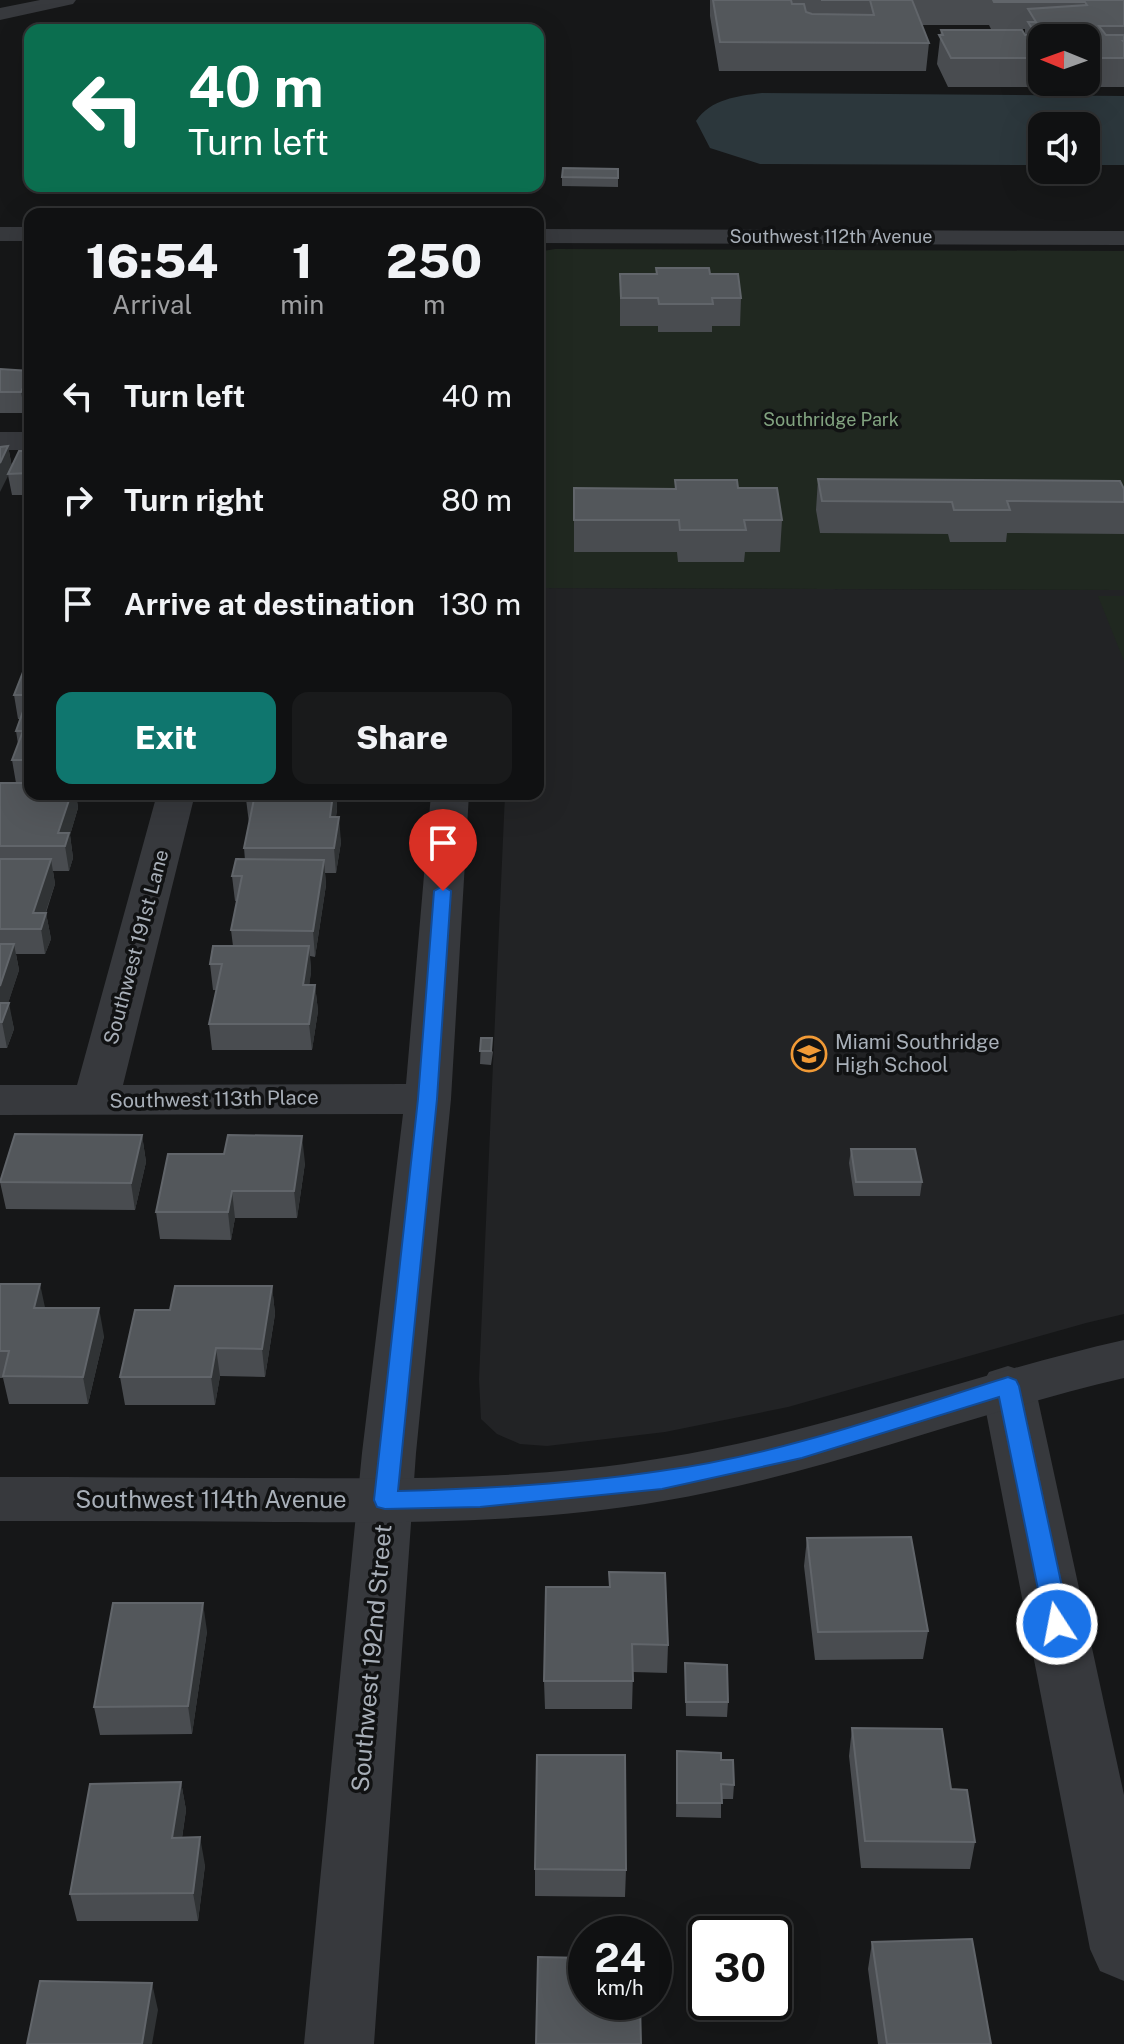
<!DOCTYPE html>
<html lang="en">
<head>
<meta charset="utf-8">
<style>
	:root { --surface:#101112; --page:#191a1b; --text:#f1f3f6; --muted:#9c9d9f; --line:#303132; --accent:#0f766e }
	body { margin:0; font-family:"Public Sans",sans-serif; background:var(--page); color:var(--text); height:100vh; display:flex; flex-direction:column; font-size:30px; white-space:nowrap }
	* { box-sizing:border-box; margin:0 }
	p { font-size:26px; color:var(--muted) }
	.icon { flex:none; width:44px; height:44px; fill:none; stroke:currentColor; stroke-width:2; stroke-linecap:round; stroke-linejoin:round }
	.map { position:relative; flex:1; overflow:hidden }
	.panel { position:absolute; left:24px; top:208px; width:520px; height:592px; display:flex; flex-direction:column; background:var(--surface); border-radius:16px; box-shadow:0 8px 32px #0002,0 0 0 2px var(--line) }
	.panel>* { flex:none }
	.banner { position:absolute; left:24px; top:24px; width:520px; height:168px; border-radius:16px; box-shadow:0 8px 32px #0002,0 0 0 2px var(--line); background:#0b6e4f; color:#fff; overflow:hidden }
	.needle { width:52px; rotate:271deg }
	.controls { position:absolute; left:1028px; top:24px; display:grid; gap:16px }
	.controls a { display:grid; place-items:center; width:72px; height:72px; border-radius:16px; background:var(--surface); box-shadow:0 8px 32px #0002,0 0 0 2px var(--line); font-size:40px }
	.speed { position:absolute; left:568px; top:1916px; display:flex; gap:16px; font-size:40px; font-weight:700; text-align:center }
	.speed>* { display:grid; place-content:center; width:104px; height:104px; border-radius:50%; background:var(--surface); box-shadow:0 8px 32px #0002,0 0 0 2px var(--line); line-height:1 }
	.speed small { font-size:20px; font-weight:400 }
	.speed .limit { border:4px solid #111; border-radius:12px; background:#fff; color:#111 }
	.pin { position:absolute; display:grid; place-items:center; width:68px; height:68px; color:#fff; margin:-82px -34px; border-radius:50% 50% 50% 0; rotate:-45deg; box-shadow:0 0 8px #0007 }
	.pin .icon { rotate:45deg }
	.me { position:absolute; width:88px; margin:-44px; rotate:349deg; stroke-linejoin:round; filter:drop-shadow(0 0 6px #0008) }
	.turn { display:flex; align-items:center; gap:28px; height:168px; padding:0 32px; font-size:36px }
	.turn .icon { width:104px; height:104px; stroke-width:2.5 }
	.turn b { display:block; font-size:56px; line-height:68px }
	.eta { display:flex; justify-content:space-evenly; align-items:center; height:136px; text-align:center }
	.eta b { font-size:48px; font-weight:800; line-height:56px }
	.cta { display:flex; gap:16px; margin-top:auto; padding:16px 32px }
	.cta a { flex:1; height:92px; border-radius:16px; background:var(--accent); color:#fff; font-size:32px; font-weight:800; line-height:92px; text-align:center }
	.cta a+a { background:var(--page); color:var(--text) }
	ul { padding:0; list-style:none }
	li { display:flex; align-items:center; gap:24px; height:104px; padding:0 32px }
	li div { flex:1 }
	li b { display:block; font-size:30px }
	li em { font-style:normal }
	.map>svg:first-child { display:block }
</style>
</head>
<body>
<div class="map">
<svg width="1124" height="2044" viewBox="0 0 1124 2044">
	<rect width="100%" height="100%" fill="#161718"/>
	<path fill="#222325" d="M538 588 1124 590V1314L1086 1323 788 1407 665 1432 547 1446 520 1444 497 1434 481 1419 479 1379 505 794H538Z"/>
	<path fill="#202820" d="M555 249 1124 251V590L538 588V252Z
		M1098 596H1124V661Z"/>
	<path fill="#2c373c" d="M762 93 1124 96V165H1086V126H1042V165L760 164 710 148 696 121C711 99 737 96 762 93Z"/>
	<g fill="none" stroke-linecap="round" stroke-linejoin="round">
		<path fill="#37393d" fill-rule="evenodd" d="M40 0H76L73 4 0 20V8Z
			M0 432H30V450H0Z
			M157 794H195L123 1085 406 1084 431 794H469L451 1099 416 1453 374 2044H304L362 1453 403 1114 0 1115V1085H77Z
			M1008 1366 1027 1372 1035 1386 1124 1795V1981L1100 1971 1090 1949 981 1386 989 1372Z"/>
		<path fill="#37393d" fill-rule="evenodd" d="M0 227H30V241H0Z
			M538 229 1124 231V245L538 243Z
			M1124 1340V1378C969 1414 820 1475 663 1501 542 1522 418 1523 296 1522 197 1521 99 1521 0 1521V1477C97 1477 193 1478 290 1478 414 1479 540 1479 663 1458 820 1433 969 1375 1124 1340Z"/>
	</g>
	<path fill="#494c50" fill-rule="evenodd" d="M710 0H1124V87H948L937 64 941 30 1025 35V29H991L989 25H922L929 43 926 71H719L710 16ZM1042 38H1086V82H1042Z
		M618 169V187L562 186V177Z
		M620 274H710L741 298 740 326H712V332H658V326H620Z
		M0 369 30 371 25 413H0Z
		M8 446 12 467 30 451V495H12L8 475Z
		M818 479 1124 489V534L1007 533 1006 542H950L948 534 820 533 816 510Z
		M675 480 738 488 782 520 780 552H745L744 562H678L677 552H574V488L675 489Z
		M30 667V794H76L78 808 70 835 73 858 69 871H53L55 884 46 913 51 939 45 954H16L19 970 8 1003 14 1029 7 1048H0V783H16L12 760 18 744 16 731 21 719H18L14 695Z
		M247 794H340L336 795 337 809 336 817 341 842 336 873H325L326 885 315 957 310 956 311 972 309 985H315L318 1011 312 1050H212L209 1024 217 990H213L210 964 233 946 231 930 237 901H235L232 876 245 860 244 848 249 823 246 799Z
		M481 1038 493 1052 491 1065 480 1064Z
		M142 1135 146 1162 135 1210 6 1209 0 1182Z
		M851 1149 922 1182 920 1196H854L849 1163Z
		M224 1154 305 1163 297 1218H235L231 1240 160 1239 156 1212Z
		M0 1284 45 1308 104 1336 88 1404H9L3 1378H0Z
		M272 1286 275 1314 265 1377 220 1376 215 1405H125L120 1377 170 1310Z
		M807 1538 928 1631 923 1659 815 1660 804 1566Z
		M609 1572 668 1645 667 1673 633 1672 632 1709H545L544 1681 609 1587Z
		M207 1631 192 1734 100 1735 94 1707Z
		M685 1663 728 1702 727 1717 686 1716Z
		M852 1728 951 1789 975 1842 970 1869 861 1868 849 1756Z
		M677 1751 721 1760 734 1785 733 1799H721V1818L676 1817Z
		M181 1782 186 1810 182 1838 205 1865 198 1921H77L70 1894Z
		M535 1869 626 1870 625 1897 535 1896Z
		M872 1942 991 2044H878L868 1969Z"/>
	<path fill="#303335" d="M30 374V401L25 413 21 392Z
		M8 446 12 468 0 492V463Z
		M71 794H76L78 808 70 835 73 858 69 871 65 846 58 833Z
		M333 794H336L337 809 332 842 330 817Z
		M339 817 341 842 336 873 334 848Z
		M51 859 55 884 40 929 33 913Z
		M324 860 326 885 315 957 313 931Z
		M46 913 51 939 45 954 41 929Z
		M14 944 19 970 2 1022H0V986Z
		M309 946 311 972 306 1011 303 985Z
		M315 985 318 1011 312 1050 309 1024Z
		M9 1003 14 1029 7 1048 2 1022Z
		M142 1135 146 1162 135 1210 131 1183Z
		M302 1136 305 1163 297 1218 294 1191Z
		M232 1191 235 1218 231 1240 228 1212Z
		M40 1284 46 1312 34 1308Z
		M272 1286 275 1314 265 1377 262 1349Z
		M99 1308 104 1336 88 1404 83 1377Z
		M216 1348 220 1376 215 1405 211 1377Z
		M203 1603 207 1631 192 1734 188 1706Z
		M181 1782 186 1810 178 1865 172 1838Z
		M200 1837 205 1865 198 1921 193 1893Z
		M152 1983 158 2010 152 2044H142Z"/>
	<path fill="#53575b" stroke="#61656a" stroke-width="2" fill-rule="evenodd" d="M713 0H791L792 4H804L806 12 812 14 874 15 870 0H821H912L929 43 720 42Z
		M993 0H1124V26H1099L1106 35H1124V41H1123L1124 42V58H1086V38H1042V58H951L939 35H943L941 30H1022L1025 35H1036L1028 22H1036L1028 9 1087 5 1085 2H994ZM1050 26H1088L1095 35H1056Z
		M563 168 618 169V178L562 177Z
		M656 268H709L710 274H738L741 298H712L713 304H659L658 298H621L620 274H657Z
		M0 369 30 371V374L21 392H0Z
		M8 446 0 463V447Z
		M19 451H30V473L8 474Z
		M818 479 1120 481 1124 489V502L1007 501 1010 510H954L952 502 822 501Z
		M675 480H737L738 488H777L782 520H744L746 530H680L679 520H574V488L676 489Z
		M25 667H30V695H14Z
		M26 703H30V760H12L23 731H16Z
		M0 783H30V794H71L58 833H69L65 846H0Z
		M247 794H333L330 817H339L334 848H244L254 799H246Z
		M0 859H51L33 913H46L41 929H0Z
		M236 859 324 860 313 931 231 930 242 876H232Z
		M0 944H14L0 986Z
		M213 946H309L303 985H315L309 1024H209L222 964H210Z
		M0 1003H9L2 1022H0Z
		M481 1038H492L491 1051H480Z
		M15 1134 142 1135 131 1183 0 1182Z
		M228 1135 302 1136 294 1191H232L228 1212H156L168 1154H224Z
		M851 1149H915L922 1182H856Z
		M0 1284H40L34 1308H99L83 1377 3 1376 9 1351H0Z
		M175 1286H272L262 1349 216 1348 211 1377H120L135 1310H170Z
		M911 1537 928 1631 818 1632 807 1538Z
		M609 1572 665 1573 668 1645 632 1644 633 1681H544L546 1587H610Z
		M113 1603H203L188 1706 94 1707Z
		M685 1663 727 1665 728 1702H686Z
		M852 1728 942 1729 951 1789 967 1790 975 1842 865 1841Z
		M677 1751 721 1753V1760H733L734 1785 721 1784 722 1803H677Z
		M537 1755H625L626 1870 535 1869Z
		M181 1782 172 1838 200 1837 193 1893 70 1894 90 1784Z
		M972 1939 991 2044H887L872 1942Z
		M538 1957 586 1958V2002H640L641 2044H536Z
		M40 1981 152 1983 142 2044H27Z"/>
	<path fill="#1a73e8" stroke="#114b97" stroke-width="2" d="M443 886 451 891 437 1099 398 1491C485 1489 573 1484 660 1471 779 1455 894 1413 1008 1377L1016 1380 1019 1386 1070 1624 1066 1631 1057 1634 1049 1631 1045 1624 999 1397 802 1458 662 1489 480 1507 385 1509 377 1507 374 1500 418 1099 434 891Z"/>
	<defs>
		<g id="school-ring" transform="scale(1.8)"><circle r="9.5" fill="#111213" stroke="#f19a36" stroke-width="1.5"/><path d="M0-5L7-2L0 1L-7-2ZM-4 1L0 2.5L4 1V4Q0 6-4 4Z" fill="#f19a36"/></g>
	</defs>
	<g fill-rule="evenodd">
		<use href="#school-ring" x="809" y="1054"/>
	</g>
	<g text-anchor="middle" stroke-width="7" stroke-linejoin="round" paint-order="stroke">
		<g font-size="18" fill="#a8afb8" stroke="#111213">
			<text x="831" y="243">Southwest 112th Avenue</text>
		</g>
		<g font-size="18" fill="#82a380" stroke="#111213">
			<text x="831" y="426">Southridge Park</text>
		</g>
		<g font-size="20" fill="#a8afb8" stroke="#111213">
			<text transform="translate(136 947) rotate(-75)" y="7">Southwest 191st Lane</text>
			<text transform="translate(214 1099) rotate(-1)" y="7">Southwest 113th Place</text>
		</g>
		<g font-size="20" fill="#a8afb8" stroke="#111213" text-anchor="start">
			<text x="835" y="1049">Miami Southridge<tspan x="835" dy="23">High School</tspan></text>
		</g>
		<g font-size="24" fill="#a8afb8" stroke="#111213">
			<text x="211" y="1508">Southwest 114th Avenue</text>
			<text transform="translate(372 1658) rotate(-85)" y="8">Southwest 192nd Street</text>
		</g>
	</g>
</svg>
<div class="controls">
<a><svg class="needle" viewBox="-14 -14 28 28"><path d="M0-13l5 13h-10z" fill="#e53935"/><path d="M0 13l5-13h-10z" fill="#9c9d9f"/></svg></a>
<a><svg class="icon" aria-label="sound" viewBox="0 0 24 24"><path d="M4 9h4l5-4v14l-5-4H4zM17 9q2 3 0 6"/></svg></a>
</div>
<div class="speed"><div>24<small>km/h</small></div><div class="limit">30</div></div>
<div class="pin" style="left:443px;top:891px;background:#d93025"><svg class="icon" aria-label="arrive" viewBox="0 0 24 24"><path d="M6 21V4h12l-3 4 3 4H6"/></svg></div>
<svg class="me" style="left:1057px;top:1624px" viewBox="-20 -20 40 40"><circle r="17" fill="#1a73e8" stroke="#fff" stroke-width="3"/><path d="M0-11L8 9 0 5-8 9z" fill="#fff"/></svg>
<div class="banner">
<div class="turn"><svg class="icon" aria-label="left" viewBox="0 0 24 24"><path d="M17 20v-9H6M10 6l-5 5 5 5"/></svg><div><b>40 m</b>Turn left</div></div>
</div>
<section class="panel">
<div class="eta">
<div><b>16:54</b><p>Arrival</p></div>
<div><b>1</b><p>min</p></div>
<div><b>250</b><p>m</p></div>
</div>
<ul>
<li><svg class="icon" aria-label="left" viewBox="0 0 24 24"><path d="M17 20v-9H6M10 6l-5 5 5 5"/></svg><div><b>Turn left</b></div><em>40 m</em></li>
<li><svg class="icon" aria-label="right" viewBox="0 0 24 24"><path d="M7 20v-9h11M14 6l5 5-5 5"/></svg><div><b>Turn right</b></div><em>80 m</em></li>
<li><svg class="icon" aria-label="arrive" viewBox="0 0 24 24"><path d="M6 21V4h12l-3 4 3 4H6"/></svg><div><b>Arrive at destination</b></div><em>130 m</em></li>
</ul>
<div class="cta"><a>Exit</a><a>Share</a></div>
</section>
</div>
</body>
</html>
